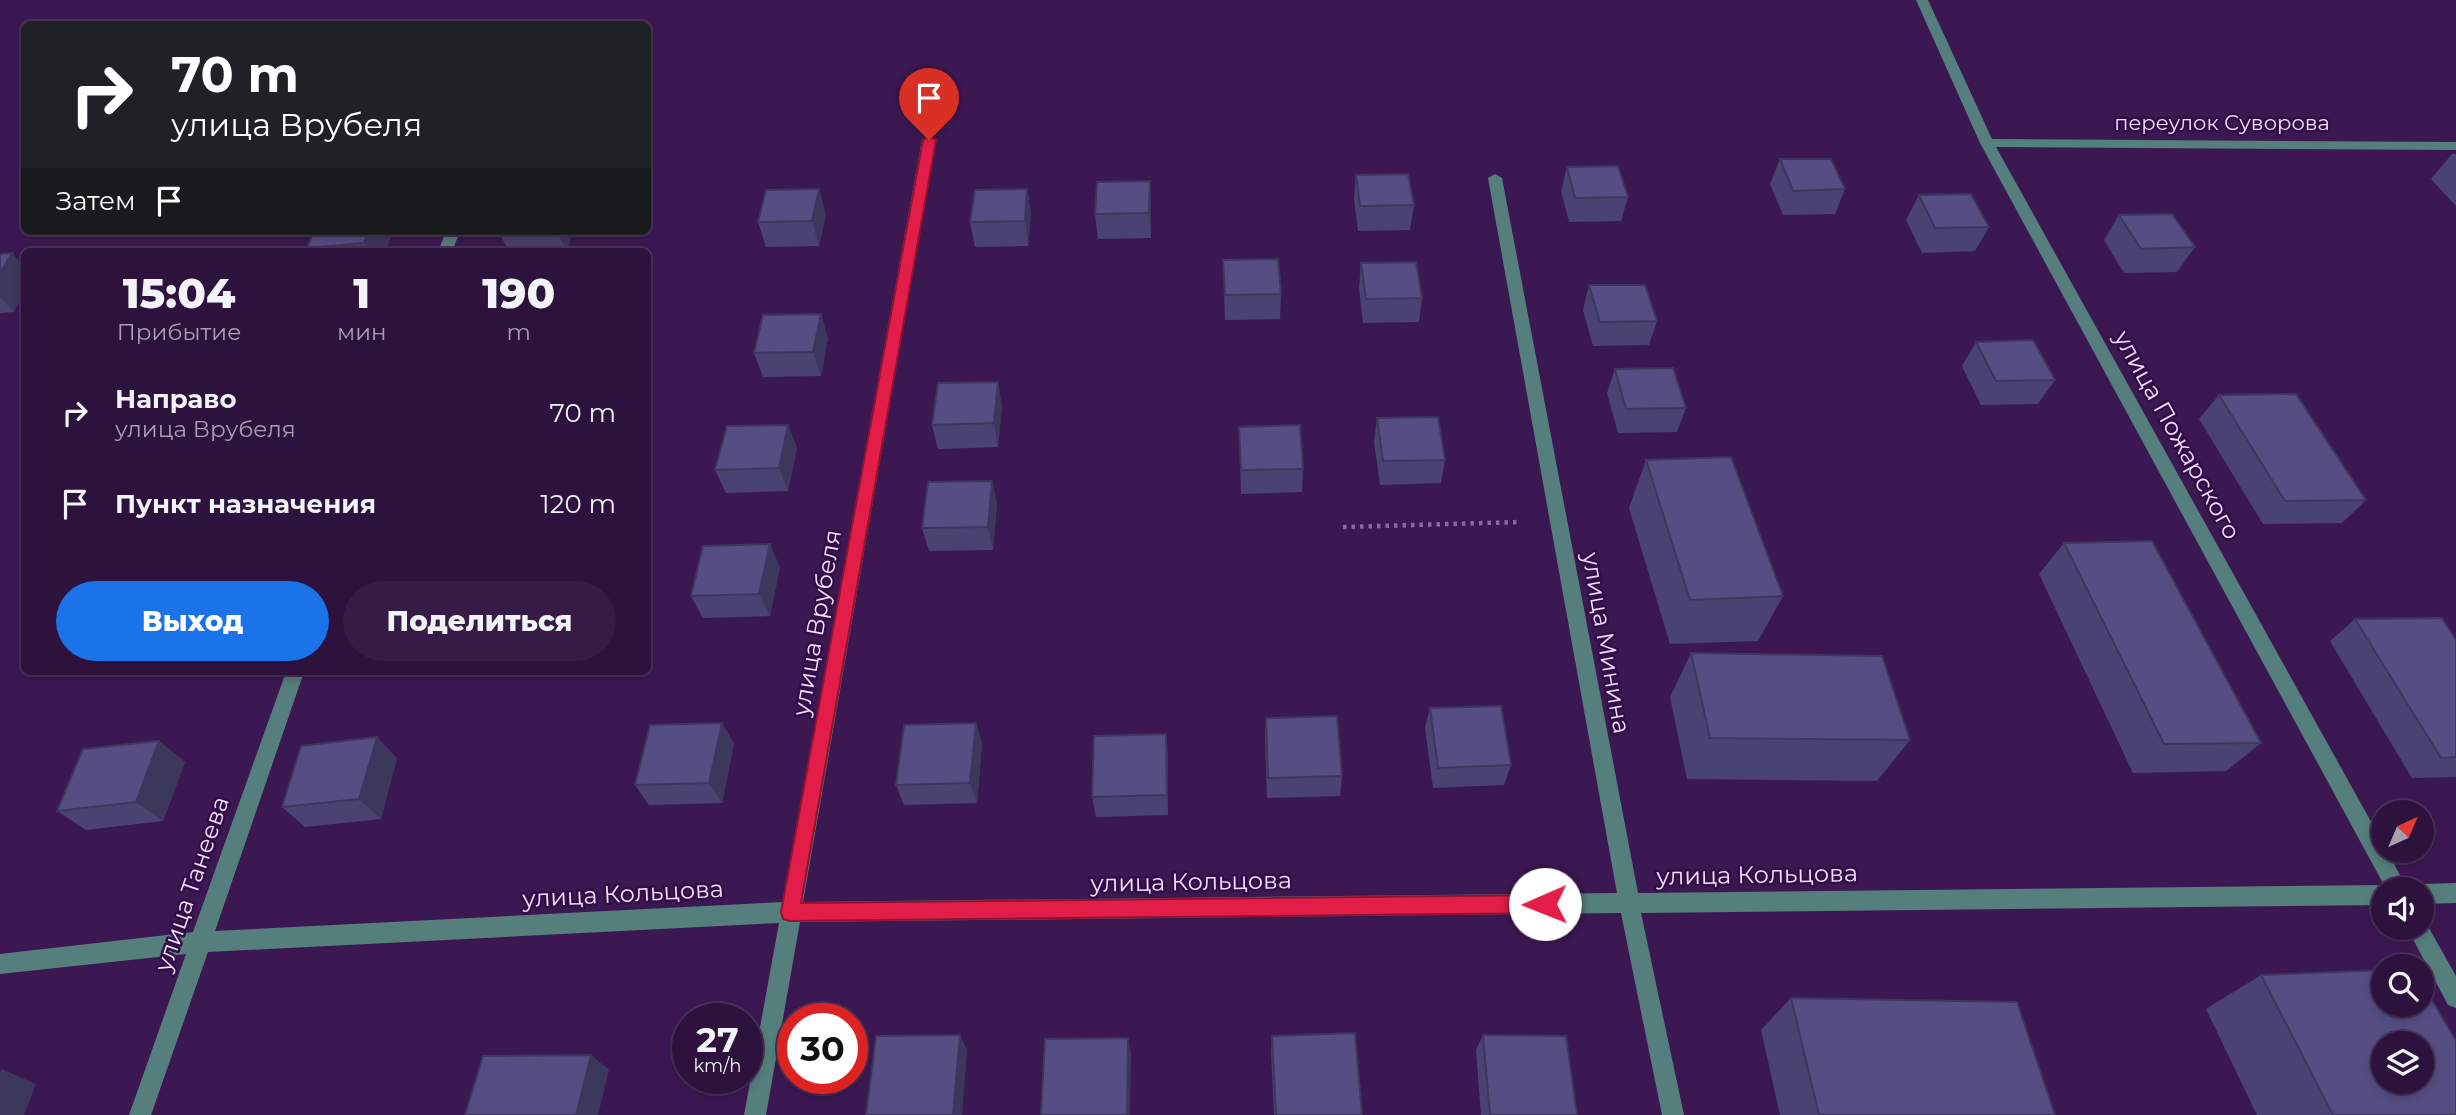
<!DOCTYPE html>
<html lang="ru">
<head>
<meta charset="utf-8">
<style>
	:root { --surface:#2d123e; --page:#351b45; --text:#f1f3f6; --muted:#a79eb0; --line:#483258; --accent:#1a73e8 }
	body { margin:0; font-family:Montserrat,sans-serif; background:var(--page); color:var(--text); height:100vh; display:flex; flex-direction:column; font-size:26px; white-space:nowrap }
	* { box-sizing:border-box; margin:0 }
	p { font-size:23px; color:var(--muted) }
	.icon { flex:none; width:38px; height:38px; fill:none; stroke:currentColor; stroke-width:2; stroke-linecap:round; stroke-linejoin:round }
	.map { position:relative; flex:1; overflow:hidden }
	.drawer { position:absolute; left:21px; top:248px; width:630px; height:427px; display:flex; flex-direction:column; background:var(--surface); border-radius:10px; box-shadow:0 4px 10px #0003,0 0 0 2px var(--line) }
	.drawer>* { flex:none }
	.banner { position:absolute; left:21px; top:21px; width:630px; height:214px; border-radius:10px; box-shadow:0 4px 10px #0003,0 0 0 2px var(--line); background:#202124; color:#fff; overflow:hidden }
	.needle { width:46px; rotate:44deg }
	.fabs { position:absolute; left:2371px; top:800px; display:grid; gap:14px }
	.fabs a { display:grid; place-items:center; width:63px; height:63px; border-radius:50%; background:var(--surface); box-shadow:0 4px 10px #0003,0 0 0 2px var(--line); font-size:35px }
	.speed { position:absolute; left:672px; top:1003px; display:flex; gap:14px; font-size:35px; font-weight:700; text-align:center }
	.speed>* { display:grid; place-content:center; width:91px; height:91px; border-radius:50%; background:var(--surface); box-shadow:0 4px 10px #0003,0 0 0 2px var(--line); line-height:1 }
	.speed small { font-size:18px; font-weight:400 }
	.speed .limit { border:10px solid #d22; background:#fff; color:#111 }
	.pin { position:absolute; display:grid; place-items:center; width:60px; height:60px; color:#fff; margin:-72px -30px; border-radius:50% 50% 50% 0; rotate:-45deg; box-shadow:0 0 7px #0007 }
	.pin .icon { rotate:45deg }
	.me { position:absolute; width:77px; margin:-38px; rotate:269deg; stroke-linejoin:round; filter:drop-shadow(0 0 5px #0008) }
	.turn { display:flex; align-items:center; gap:24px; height:147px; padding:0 35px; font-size:32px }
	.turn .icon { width:91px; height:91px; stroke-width:2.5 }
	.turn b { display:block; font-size:49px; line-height:60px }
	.then { display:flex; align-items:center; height:66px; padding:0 35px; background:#0003; gap:14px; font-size:26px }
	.eta { display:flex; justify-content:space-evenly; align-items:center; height:119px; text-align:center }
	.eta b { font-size:42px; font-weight:800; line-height:49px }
	.button { display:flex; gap:14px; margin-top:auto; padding:14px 35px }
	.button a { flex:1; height:80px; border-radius:42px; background:var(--accent); color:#fff; font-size:28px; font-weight:800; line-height:80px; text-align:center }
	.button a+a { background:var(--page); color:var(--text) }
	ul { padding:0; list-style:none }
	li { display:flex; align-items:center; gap:21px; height:91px; padding:0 35px }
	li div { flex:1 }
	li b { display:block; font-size:26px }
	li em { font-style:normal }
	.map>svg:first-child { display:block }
</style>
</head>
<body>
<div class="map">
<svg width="2456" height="1115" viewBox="0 0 2456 1115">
	<rect width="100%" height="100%" fill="#3c1853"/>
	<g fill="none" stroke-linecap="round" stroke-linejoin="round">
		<path stroke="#866a99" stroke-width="4.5" stroke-dasharray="3.5 5" stroke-linecap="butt" d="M1343 527 1520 522"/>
		<path fill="#557f7c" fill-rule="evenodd" d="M1916 0H1928L1992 139 2456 142V150L1996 147 2384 845V850H2387L2407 889H2384V905L1641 913 1684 1115H1662L1621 913 800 922 766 1115H744L779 923 208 952 151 1115H129L186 954 0 974V954L193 932 286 672H304L215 931 783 902 922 140 929 136 936 140 803 902 1617 893 1488 178 1495 174 1502 178 1638 893 2384 885 1980 143Z
			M446 231H460L452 252H438Z
			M2456 883V903L2422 904V889H2414L2422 884Z
			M2422 919 2425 921 2456 976V1008L2448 1005 2407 928H2422Z"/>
	</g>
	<path fill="#4a4371" d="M2452 154H2456V206L2431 179Z
		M1780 159 1845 189 1835 214 1783 215 1770 184Z
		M1567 167 1628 197 1621 221 1569 222 1561 191Z
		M1356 175 1414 205 1410 230 1358 231 1354 199Z
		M1027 189 1031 213 1028 246 975 247 970 222Z
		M1919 195 1989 227 1975 251 1922 253 1906 220Z
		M1151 206V238L1098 239 1095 214Z
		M826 214 819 246 766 247 758 222Z
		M2119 215 2195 247 2177 272 2124 273 2104 240Z
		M314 231H389L391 235 386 252H310L307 248Z
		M499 231H572L567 252H509L499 232Z
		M0 254 14 312 0 313Z
		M1223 260 1281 294 1280 319 1225 320Z
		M1361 263 1422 298 1419 322 1363 323 1359 288Z
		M1589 285 1657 321 1649 345 1593 346 1583 310Z
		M828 338 821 376 763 377 754 353Z
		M1976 342 2055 380 2038 404 1981 405 1962 366Z
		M1615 369 1686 408 1677 432 1618 433 1607 393Z
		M2219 395 2366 500 2342 523 2263 524 2199 419Z
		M1002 406 998 447 938 449 932 425Z
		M1377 418 1445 460 1441 483 1380 485 1374 442Z
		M788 425 797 448 788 491 726 493 715 470Z
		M1239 427 1303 469 1302 492 1241 494Z
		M1646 460 1783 596 1758 641 1670 644 1629 508Z
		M992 481 997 504 993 550 929 551 922 528Z
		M2064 543 2261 743 2226 771 2133 773 2039 574Z
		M780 567 770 616 703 618 691 596Z
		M2355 619 2456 640V777L2412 778 2330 641Z
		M1691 653 1910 740 1877 781 1687 779 1670 697Z
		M1430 708 1511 765 1504 785 1433 788 1425 728Z
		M1266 718 1342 776 1340 796 1267 798 1265 738Z
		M722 723 734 744 722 803 649 805 635 785Z
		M976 723 982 744 977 803 904 805 896 785Z
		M159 741 185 762 163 821 86 830 57 811Z
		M1168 755V815L1096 817 1092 797Z
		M397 758 381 819 305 827 282 807Z
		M2261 975 2456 1115H2257L2206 1009Z
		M1791 998 2055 1115H1780L1761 1030Z
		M1483 1035 1577 1115H1481L1476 1050Z
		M1272 1036 1362 1115H1274L1271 1051Z"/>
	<path fill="#3c375c" d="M1150 181 1151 206V238L1149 213Z
		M819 189 826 214 819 246 812 221Z
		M1027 189 1031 213 1028 246 1025 221Z
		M369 231H389L391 235 386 252H370L364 243Z
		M556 231H572L567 252Z
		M12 253 24 267V294L14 312 0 297V273Z
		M821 314 828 338 821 376 813 352Z
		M998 382 1002 406 998 447 994 423Z
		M788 425 797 448 788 491 779 468Z
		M992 481 997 504 993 550 988 527Z
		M770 544 780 567 770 616 759 594Z
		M722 723 734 744 722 803 709 783Z
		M976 723 982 744 977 803 970 783Z
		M1166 734 1168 755V815L1167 795Z
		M377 737 397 758 381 819 359 799Z
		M159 741 185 762 163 821 136 802Z
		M960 1035 967 1050 962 1115H953Z
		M1128 1038 1131 1053 1130 1115H1127Z
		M591 1055 609 1070 598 1115H576Z
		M2 1069 36 1084 24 1115H0V1073Z"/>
	<path fill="#564e83" stroke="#3c375c" stroke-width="2" fill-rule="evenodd" d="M1780 159H1831L1845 189 1793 191Z
		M1618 166 1628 197 1575 198 1567 167Z
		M1408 174 1414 205 1360 206 1356 175Z
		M1150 181 1149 213 1095 214 1097 182Z
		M819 189 812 221 758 222 766 190Z
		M1027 189 1025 221 970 222 975 190Z
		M1971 194 1989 227 1935 228 1919 195Z
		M2172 214 2195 247 2141 249 2119 215Z
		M314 231H369L364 243 307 248Z
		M12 253 0 273V254Z
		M1278 259 1281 294 1225 295 1223 260Z
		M1416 262 1422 298 1366 299 1361 263Z
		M1589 285H1645L1657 321 1600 322Z
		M821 314 813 352 754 353 763 315Z
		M2033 340 2055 380 1996 381 1976 342Z
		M1673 368 1686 408 1626 409 1615 369Z
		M998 382 994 423 932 425 938 383Z
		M2296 394 2366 500 2285 501 2219 395Z
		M1438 417 1445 460 1383 461 1377 418Z
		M788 425 779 468 715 470 727 426Z
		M1300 425 1303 469 1241 470 1239 427Z
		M1731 457 1783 596 1690 600 1646 460Z
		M992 481 988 527 922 528 928 482Z
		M2152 541 2261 743 2164 744 2064 543Z
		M770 544 759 594 691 596 703 546Z
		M2442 618 2456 640V757L2441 758 2355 619Z
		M1691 653 1882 656 1910 740 1710 738Z
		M1501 706 1511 765 1438 768 1430 708Z
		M1337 716 1342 776 1268 778 1266 718Z
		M722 723 709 783 635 785 650 725Z
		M976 723 970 783 896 785 904 725Z
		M1166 734 1167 795 1092 797 1094 736Z
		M377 737 359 799 282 807 301 746Z
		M159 741 136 802 57 811 83 749Z
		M2384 970V1004H2422V983L2456 1041V1115H2333L2261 975ZM2384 1043H2422V1082H2384Z
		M1791 998 2017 1002 2055 1115H1819Z
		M1355 1033 1362 1115H1276L1272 1036Z
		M960 1035 953 1115H866L876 1036Z
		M1483 1035 1566 1036 1577 1115H1490Z
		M1128 1038 1127 1115H1041L1045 1039Z
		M591 1055 576 1115H465L483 1056Z"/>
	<path fill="#e11d48" stroke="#92132f" stroke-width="2" d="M929 136 936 140 801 903 1545 895 1551 898 1554 904 1551 910 1545 913 790 921 783 919 781 912 923 140Z"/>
	<g text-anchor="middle" stroke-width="5" stroke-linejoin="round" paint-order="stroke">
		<g font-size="21" fill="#efdffc" stroke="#320d48">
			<text x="2222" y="130">переулок Суворова</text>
		</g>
		<g font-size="24" fill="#efdffc" stroke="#320d48">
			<text transform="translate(2177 435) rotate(61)" y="8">улица Пожарского</text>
			<text transform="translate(817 623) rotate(-80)" y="8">улица Врубеля</text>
			<text transform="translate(1606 643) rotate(80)" y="8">улица Минина</text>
			<text transform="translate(1757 875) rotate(-1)" y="8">улица Кольцова</text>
			<text transform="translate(1191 882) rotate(-1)" y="8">улица Кольцова</text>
			<text transform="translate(192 884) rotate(-71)" y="8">улица Танеева</text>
			<text transform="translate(623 894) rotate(-3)" y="8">улица Кольцова</text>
		</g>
	</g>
</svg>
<div class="fabs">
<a><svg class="needle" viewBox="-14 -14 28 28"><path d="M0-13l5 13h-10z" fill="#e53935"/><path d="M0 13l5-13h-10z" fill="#a79eb0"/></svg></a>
<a><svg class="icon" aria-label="sound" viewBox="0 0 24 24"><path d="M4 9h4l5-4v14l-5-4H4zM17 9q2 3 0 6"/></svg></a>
<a><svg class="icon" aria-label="search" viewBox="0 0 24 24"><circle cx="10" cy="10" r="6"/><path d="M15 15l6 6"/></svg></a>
<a><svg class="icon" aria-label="layers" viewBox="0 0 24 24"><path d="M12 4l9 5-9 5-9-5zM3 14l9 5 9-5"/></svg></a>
</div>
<div class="speed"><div>27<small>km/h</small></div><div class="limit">30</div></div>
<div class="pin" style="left:929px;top:140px;background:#d93025"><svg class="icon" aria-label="arrive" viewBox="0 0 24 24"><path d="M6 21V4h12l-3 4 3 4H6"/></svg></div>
<svg class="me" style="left:1545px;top:904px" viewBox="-20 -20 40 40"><circle r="19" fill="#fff"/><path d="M0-13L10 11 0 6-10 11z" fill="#e11d48"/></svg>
<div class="banner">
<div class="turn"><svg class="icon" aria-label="right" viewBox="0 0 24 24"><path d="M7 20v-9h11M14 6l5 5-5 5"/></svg><div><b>70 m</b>улица Врубеля</div></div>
<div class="then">Затем<svg class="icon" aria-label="arrive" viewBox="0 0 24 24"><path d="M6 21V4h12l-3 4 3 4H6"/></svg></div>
</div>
<section class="drawer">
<div class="eta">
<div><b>15:04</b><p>Прибытие</p></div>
<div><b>1</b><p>мин</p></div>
<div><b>190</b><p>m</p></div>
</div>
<ul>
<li><svg class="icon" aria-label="right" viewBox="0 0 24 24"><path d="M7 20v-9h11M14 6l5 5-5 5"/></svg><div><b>Направо</b><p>улица Врубеля</p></div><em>70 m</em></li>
<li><svg class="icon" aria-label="arrive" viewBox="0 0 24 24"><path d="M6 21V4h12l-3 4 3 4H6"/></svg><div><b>Пункт назначения</b></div><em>120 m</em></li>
</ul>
<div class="button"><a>Выход</a><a>Поделиться</a></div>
</section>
</div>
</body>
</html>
